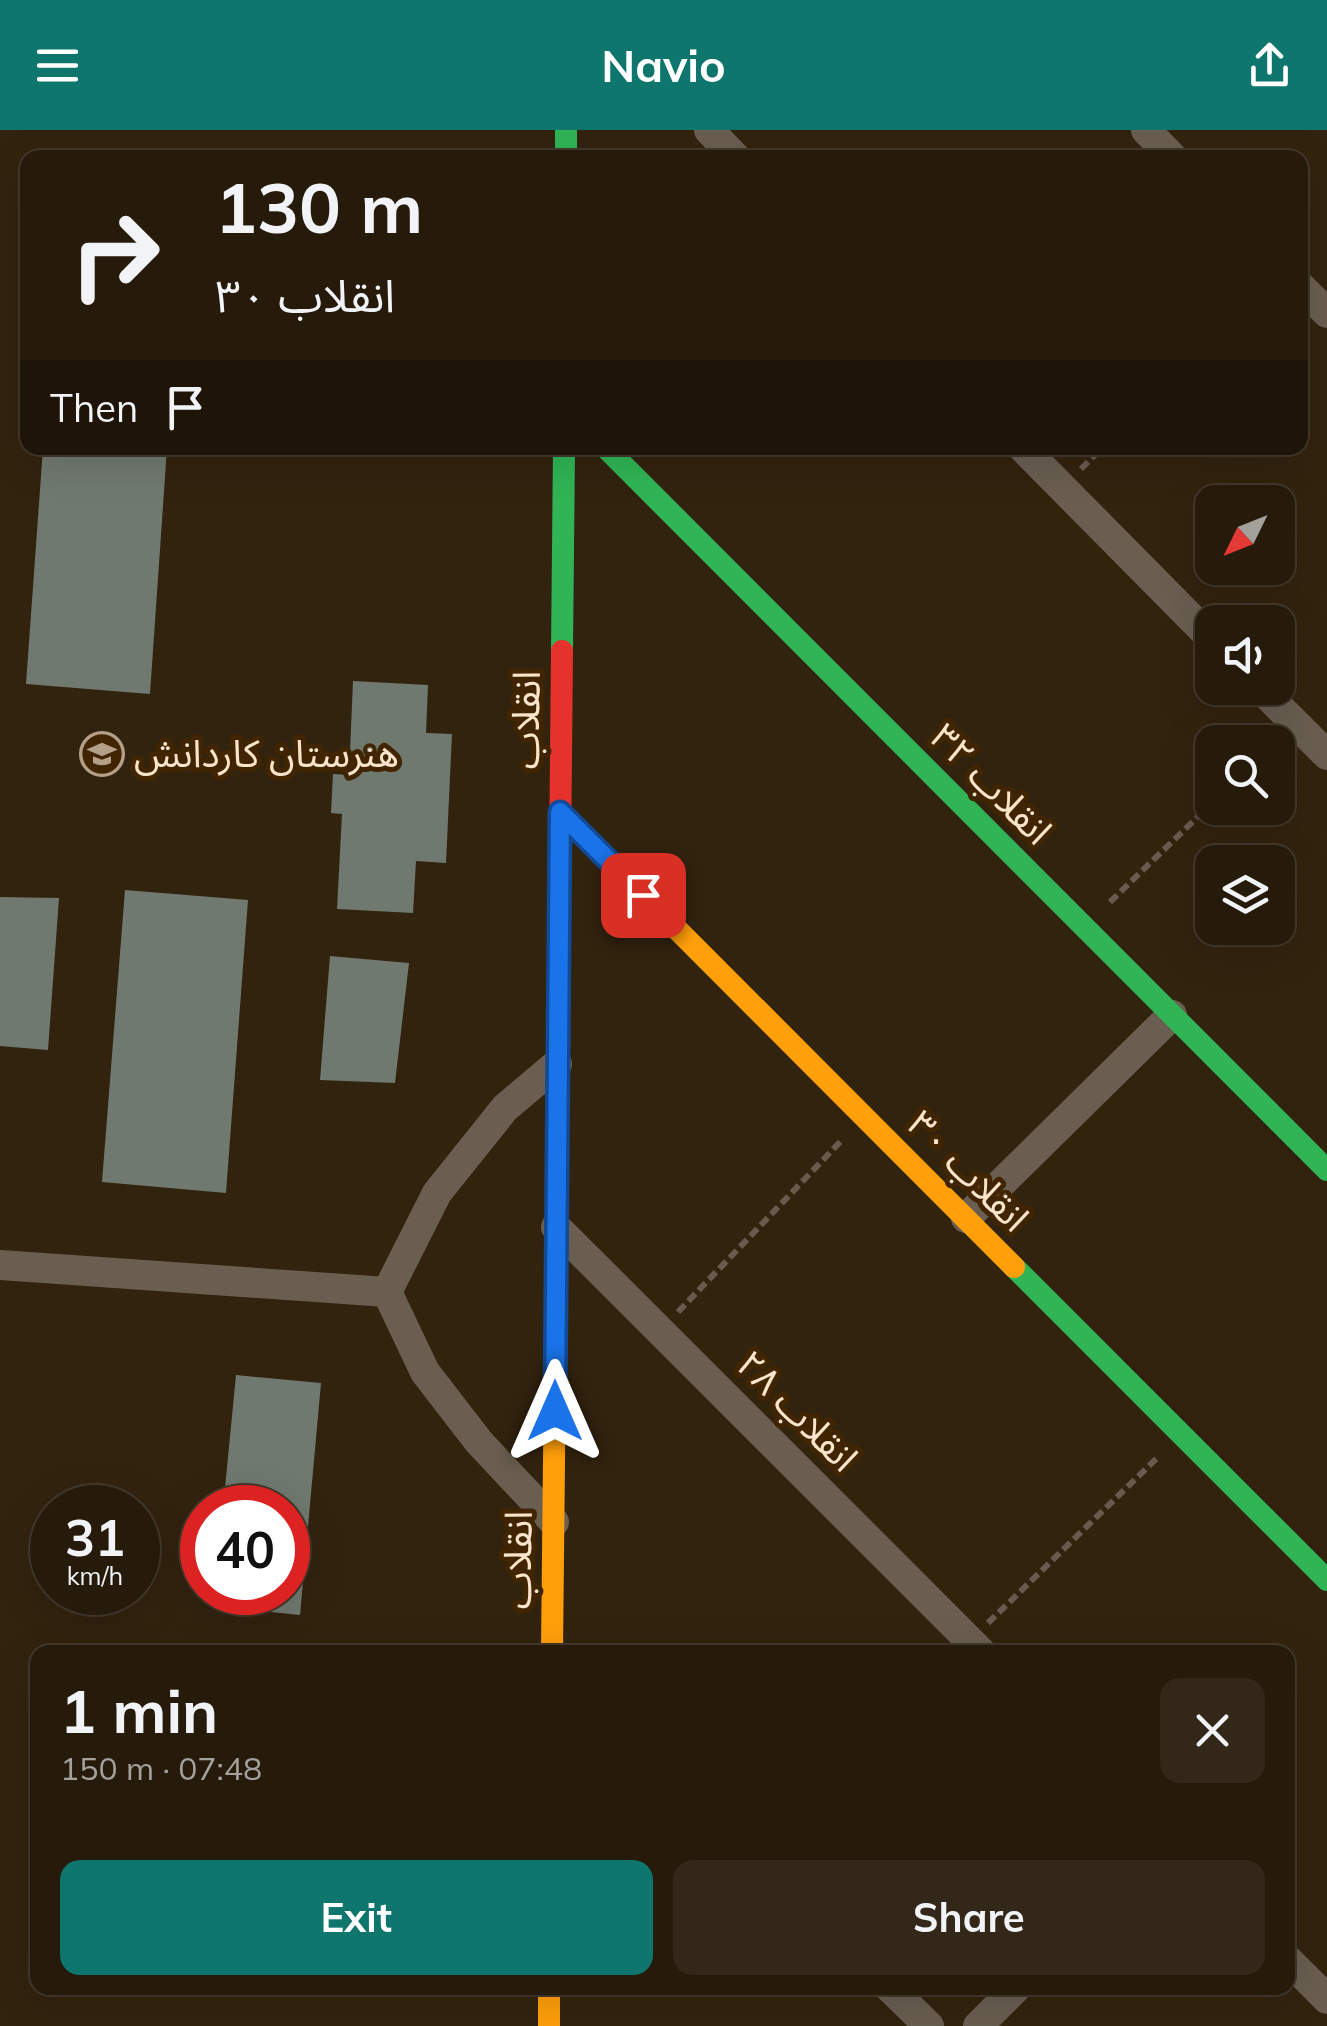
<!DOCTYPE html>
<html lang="en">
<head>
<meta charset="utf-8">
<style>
	:root { --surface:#261a0b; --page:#322719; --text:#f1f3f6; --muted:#a4a19d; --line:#42382c; --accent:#0f766e }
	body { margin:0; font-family:Mulish,"Noto Sans Arabic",sans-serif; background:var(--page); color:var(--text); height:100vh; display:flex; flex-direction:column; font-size:38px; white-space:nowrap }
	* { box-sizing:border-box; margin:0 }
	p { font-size:32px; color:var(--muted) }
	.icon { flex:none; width:55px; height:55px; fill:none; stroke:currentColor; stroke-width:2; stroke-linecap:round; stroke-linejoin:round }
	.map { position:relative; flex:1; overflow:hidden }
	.side { position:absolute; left:30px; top:1515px; width:1265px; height:350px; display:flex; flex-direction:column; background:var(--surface); border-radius:20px; box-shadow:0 10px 40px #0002,0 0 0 2px var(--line) }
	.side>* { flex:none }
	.hud { position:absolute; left:20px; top:20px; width:1288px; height:305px; border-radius:20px; box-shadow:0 10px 40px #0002,0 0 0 2px var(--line); background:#261a0b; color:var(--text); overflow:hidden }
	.needle { width:65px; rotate:227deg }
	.tools { position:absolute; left:1195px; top:355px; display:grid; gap:20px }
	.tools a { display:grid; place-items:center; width:100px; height:100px; border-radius:20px; background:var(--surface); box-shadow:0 10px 40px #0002,0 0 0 2px var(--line); font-size:50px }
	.speed { position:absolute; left:30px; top:1355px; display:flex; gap:20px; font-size:50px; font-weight:700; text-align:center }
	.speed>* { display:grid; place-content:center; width:130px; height:130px; border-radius:50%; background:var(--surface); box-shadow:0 10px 40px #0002,0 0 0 2px var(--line); line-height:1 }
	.speed small { font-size:25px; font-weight:400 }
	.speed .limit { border:15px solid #d22; background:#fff; color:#111 }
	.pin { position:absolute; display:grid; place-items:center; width:85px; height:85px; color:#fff; margin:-42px; border-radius:20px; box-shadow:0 5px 15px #0006 }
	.me { position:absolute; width:110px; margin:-55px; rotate:0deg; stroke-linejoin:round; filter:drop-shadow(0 0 8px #0008) }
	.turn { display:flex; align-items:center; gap:35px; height:210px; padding:0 30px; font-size:45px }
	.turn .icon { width:130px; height:130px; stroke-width:2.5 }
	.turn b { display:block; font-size:70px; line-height:85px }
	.then { display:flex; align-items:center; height:95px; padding:0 30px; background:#0003; gap:20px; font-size:38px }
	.round { display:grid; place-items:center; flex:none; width:105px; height:105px; border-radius:20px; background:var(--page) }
	.overview { display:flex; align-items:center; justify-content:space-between; height:170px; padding:0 30px }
	h1 { font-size:60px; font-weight:700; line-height:75px }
	.action { display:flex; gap:20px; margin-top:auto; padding:20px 30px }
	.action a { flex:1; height:115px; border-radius:20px; background:var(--accent); color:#fff; font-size:40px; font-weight:700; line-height:115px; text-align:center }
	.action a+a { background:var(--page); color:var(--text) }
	header { display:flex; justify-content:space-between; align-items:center; height:130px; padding:0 30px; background:var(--accent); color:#fff; font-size:45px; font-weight:700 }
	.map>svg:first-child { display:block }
</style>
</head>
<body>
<header><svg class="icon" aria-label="menu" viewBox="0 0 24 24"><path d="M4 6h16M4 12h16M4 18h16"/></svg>Navio<svg class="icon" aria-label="share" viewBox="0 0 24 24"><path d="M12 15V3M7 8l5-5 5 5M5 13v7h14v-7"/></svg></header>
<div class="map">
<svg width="1327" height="1896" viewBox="0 0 1327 1896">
	<rect width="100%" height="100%" fill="#32230f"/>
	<path fill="#70796f" d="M43 318H167L150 564 26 554Z
		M353 551 428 555 426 603 452 604 446 733 416 731 413 783 337 779 342 684 331 683 333 644 349 645Z
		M125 760 248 770 226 1063 102 1052Z
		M0 767 59 768 48 920 0 916Z
		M330 826 409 833 395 953 320 950Z
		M236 1245 321 1253 300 1485 213 1476 214 1462H288V1378H210L211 1367 224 1368Z"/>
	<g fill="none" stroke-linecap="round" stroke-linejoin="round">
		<path stroke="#675b4d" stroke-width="6" stroke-dasharray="10 5" stroke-linecap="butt" d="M1081 339 1102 318
			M1110 772 1212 673
			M678 1182 842 1010
			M988 1493 1158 1327"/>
		<path stroke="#695e50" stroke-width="30" d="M709 0 736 28
			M1146 0 1173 28
			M1300 156 1327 183
			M1023 318 1212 509
			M1260 558 1327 625
			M966 1088 1172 885
			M556 1097 981 1522
			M0 1135 387 1162
			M554 1392 479 1312 425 1242 387 1162 437 1063 505 978 557 934
			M1288 1830 1327 1869
			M890 1858 929 1896
			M978 1896 1016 1858"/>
		<path stroke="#30b455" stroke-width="22" d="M566 0V28
			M606 318 1327 1040
			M562 521 564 318
			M1014 1137 1327 1450"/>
		<path stroke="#ff9f0a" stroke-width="22" d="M560 682 1014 1137
			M552 1522 557 1044
			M549 1858V1896"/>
		<path stroke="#e5322d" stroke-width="22" d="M557 1044 562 521"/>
	</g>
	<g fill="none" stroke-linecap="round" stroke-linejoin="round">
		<g stroke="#114b97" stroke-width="25">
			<path id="route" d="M555 1281 560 682 643 765"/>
		</g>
		<use href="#route" stroke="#1a73e8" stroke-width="18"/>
	</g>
	<defs>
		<g id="school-ring" transform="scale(2.25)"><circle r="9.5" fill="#412500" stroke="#b4a089" stroke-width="1.5"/><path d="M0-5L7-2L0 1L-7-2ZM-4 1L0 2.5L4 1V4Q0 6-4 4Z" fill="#b4a089"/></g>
	</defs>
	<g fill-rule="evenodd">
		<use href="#school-ring" x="102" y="624"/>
	</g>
	<g text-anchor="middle" stroke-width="10" stroke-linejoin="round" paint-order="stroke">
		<g font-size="38" fill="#fae4cb" stroke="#412500">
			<text transform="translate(526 590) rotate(-89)" y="13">انقلاب</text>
			<text transform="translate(991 654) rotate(45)" y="13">انقلاب ۳۲</text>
			<text transform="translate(968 1041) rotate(45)" y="13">انقلاب ۳۰</text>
			<text transform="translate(797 1281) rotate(45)" y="13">انقلاب ۲۸</text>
			<text transform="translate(518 1430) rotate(-89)" y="13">انقلاب</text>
		</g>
		<g font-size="38" fill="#fae4cb" stroke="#412500" text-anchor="start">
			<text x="134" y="637">هنرستان کاردانش</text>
		</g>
	</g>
</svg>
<div class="tools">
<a><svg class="needle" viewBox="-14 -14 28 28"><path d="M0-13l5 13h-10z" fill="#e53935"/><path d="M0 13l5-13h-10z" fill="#a4a19d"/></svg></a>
<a><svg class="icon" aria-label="sound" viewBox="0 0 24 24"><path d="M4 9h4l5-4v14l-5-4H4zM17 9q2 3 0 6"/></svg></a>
<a><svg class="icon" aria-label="search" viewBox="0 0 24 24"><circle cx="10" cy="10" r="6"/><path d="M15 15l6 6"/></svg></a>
<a><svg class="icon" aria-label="layers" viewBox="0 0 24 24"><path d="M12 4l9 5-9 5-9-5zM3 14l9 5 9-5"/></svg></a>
</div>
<div class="speed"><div>31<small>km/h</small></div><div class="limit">40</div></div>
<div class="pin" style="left:643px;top:765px;background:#d93025"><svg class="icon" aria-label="arrive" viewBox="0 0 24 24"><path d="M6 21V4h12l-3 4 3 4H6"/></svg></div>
<svg class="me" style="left:555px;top:1281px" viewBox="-20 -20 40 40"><path d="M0-17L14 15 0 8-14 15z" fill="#1a73e8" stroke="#fff" stroke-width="4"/></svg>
<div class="hud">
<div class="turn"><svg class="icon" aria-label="right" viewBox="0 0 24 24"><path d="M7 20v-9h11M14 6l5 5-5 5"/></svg><div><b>130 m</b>انقلاب ۳۰</div></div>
<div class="then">Then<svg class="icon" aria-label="arrive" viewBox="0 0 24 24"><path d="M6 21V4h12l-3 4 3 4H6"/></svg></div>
</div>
<section class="side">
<div class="overview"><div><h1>1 min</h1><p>150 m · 07:48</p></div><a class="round"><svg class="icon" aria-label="close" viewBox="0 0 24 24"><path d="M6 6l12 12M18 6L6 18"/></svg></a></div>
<div class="action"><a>Exit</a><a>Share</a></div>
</section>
</div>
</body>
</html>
